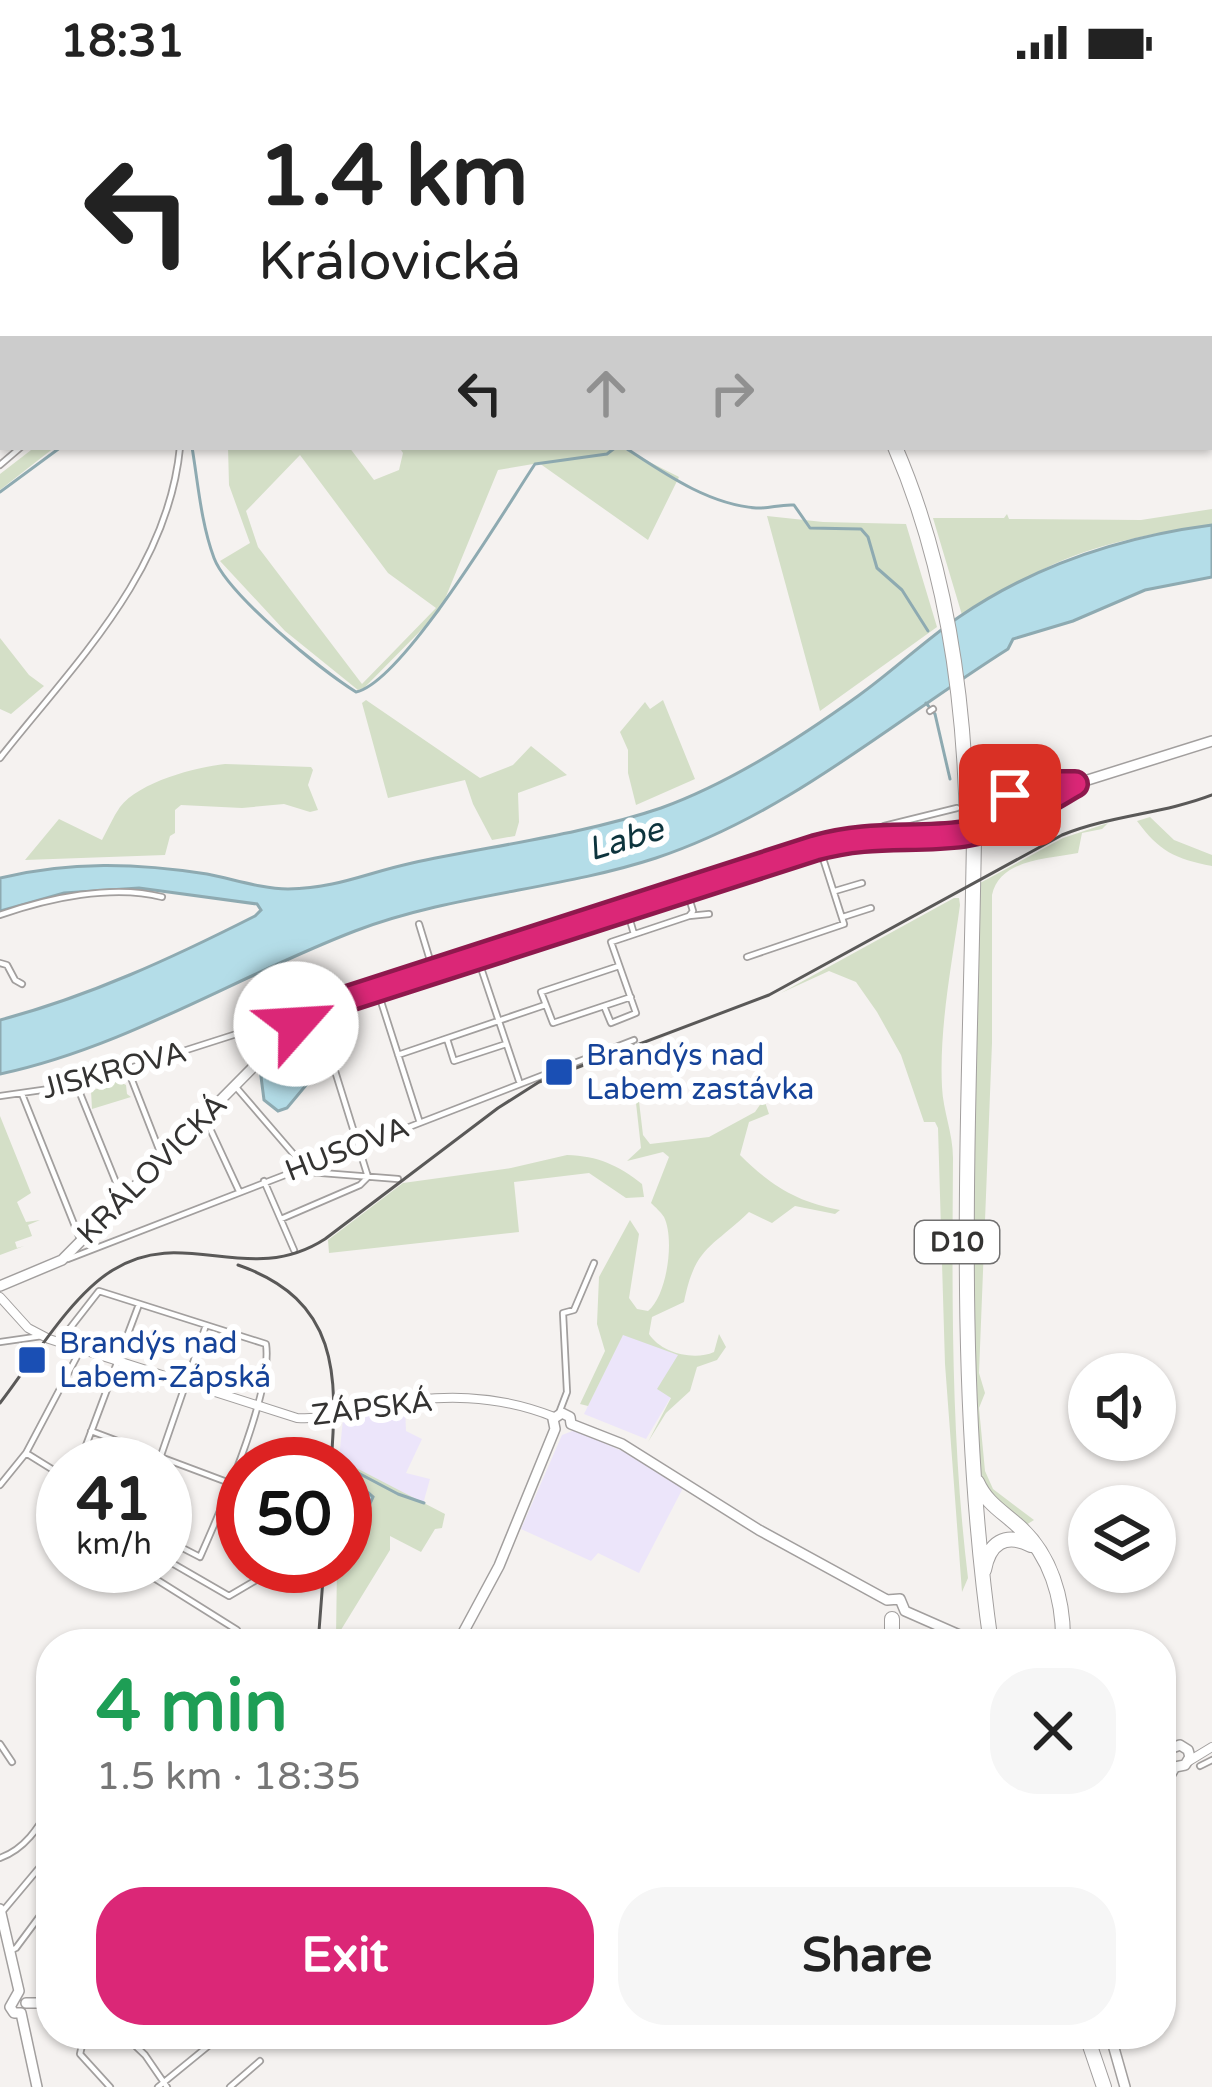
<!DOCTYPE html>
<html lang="en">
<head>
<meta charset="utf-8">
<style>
	:root { --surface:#fff; --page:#f6f6f6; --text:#222; --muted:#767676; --accent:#db2777 }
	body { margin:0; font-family:"Varela Round",sans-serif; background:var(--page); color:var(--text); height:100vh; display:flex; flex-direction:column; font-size:45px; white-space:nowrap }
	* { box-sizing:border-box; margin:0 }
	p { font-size:39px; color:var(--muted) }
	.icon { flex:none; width:66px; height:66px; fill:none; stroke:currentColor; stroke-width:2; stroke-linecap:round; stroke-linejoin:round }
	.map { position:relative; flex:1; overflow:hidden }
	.details { position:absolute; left:36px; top:1545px; width:1140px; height:420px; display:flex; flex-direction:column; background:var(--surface); border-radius:48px; box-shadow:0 3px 9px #0004 }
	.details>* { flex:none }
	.banner { position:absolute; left:0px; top:0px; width:1212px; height:366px; box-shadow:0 3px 9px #0004; background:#fff; color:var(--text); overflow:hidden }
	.fabs { position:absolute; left:1068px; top:1269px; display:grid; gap:24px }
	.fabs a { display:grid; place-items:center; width:108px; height:108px; border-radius:50%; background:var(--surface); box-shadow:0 3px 9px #0004; font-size:60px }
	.speed { position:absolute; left:36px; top:1353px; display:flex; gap:24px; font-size:60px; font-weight:700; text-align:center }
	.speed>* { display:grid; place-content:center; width:156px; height:156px; border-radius:50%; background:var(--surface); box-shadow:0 3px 9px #0004; line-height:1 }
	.speed small { font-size:30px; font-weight:400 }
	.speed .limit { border:18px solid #d22; background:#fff; color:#111 }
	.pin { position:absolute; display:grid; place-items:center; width:102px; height:102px; color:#fff; margin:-51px; border-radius:24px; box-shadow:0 6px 18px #0006 }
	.me { position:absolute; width:132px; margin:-66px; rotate:64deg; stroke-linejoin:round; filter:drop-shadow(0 0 9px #0008) }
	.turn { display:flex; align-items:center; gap:42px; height:252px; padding:0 60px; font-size:54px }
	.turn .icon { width:156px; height:156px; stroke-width:2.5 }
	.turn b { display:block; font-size:84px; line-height:102px }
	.lanes { display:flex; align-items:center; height:114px; padding:0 60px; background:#0003; justify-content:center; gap:60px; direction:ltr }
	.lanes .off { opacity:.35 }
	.round { display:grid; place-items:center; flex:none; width:126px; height:126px; border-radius:48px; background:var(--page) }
	.summary { display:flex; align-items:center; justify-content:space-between; height:204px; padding:0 60px }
	h1 { font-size:72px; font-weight:700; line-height:90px; color:#1e9e55 }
	.primary-button { display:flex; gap:24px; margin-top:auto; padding:24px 60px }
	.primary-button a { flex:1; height:138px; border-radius:48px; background:var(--accent); color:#fff; font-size:48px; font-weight:700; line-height:138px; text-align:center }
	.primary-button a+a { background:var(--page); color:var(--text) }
	.status { display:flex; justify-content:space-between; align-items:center; height:84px; padding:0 60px; background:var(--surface); direction:ltr }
	.status svg { height:33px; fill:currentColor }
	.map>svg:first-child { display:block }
</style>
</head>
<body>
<div class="status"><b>18:31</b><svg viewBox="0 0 49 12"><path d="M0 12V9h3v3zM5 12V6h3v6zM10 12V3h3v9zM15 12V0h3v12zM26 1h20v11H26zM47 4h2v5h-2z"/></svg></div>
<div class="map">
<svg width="1212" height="2003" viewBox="0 0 1212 2003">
	<rect width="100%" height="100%" fill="#f5f2f0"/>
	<path fill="#ece5fa" d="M623 1250 679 1271 658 1305 671 1313 646 1355 584 1330Z
		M405 1323 406 1347 422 1355 406 1389 430 1395 423 1420 339 1375 343 1335Z
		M575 1346 642 1376 684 1402 639 1489 598 1469 591 1477 521 1445 562 1351Z"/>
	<path fill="#d4dfc7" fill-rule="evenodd" d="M35 363H55L0 406V390Z
		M228 363H349L374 396 399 386 403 369 399 363H620L679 393 648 456 539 379 498 386 440 527 364 604 358 606 285 547 220 477 250 459 229 401ZM300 371 388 489 436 524 362 600 258 463 246 427Z
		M1212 425V441C1158 448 1104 458 1054 480 1022 495 992 514 962 531L933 434H1004L1007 430 1009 435 1141 436Z
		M767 432 823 438 906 440 937 543 820 627Z
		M0 554 29 591 44 602 11 630 0 625Z
		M366 616 480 694 513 681 531 662 567 691 518 709 519 738 515 752 492 756 473 720 465 696 388 714 362 619Z
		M663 616 695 695 636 721 628 689V666L620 648 645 618 650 625Z
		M225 680 311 683 313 686 308 701 318 726 310 728 284 720 242 724 181 721 175 726V749L170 752 165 771 25 776 59 735 102 756C108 745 113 733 120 723 139 698 196 683 225 680Z
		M1150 733 1174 756 1212 771V782C1175 775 1159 767 1137 737Z
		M1108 739 1102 745 1082 749 1078 769C1047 775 1000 775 992 811V959L979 1289 985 1309 979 1324 985 1387 993 1405 1034 1436 1026 1441C993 1411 983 1409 975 1364L973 1083 980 799 1063 754Z
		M954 814H959L960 821C952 880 939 943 942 1003 943 1027 953 1049 953 1074 952 1215 951 1354 968 1494L962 1508 945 1280 938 1044 935 1038H924L901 971 877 928 856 898 829 887 781 909Z
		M118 997 126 1001 127 1010 131 1013 92 1025 91 1007Z
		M638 1009 643 1051 650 1060 709 1053 755 1028 764 1015 769 1030 749 1038 740 1071C771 1102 797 1118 840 1126L835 1130 795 1122 772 1139 749 1128C712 1164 695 1162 684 1218L652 1233 649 1250C661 1269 694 1277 714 1268L719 1250 726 1263 717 1276 697 1283 690 1307 666 1329 648 1358 671 1314 657 1305 678 1271 623 1251 588 1322 580 1320 605 1267 597 1240 599 1193 630 1136 639 1150 629 1214 637 1225 648 1227C667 1212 675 1155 664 1133 661 1128 655 1123 651 1119L669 1073 663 1068 627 1077 641 1064 635 1010Z
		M0 1032 31 1109 17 1118 26 1138 40 1136 28 1141 32 1152 15 1158 17 1164 24 1162 0 1171Z
		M567 1071C598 1072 618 1081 642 1100L644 1113 626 1114 589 1089 514 1098 519 1148 329 1169 328 1156 403 1099 511 1084Z
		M339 1375 445 1430 442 1444 435 1445 421 1468 390 1452V1466L336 1554 337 1482H345V1380H338Z"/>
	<path fill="#b4dde8" stroke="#8eaab1" stroke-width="3" d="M1212 441V493L1145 506 1073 537 1013 555 1008 565C892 638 788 730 656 774 558 806 452 810 355 847 235 893 126 963 0 990V936C90 912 172 874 255 832L261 826 257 820 139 804 64 809 0 827V794C70 777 137 779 207 790 233 795 262 805 288 805 338 804 366 789 412 779 491 762 585 750 661 724 730 699 798 655 858 612 893 587 924 557 959 533 1035 481 1120 453 1212 441Z
		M269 978 303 987 312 994 287 1024 278 1027 264 1016 260 985Z
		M345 1388 373 1413 369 1422H363L345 1409Z"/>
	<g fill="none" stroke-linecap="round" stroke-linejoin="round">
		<path stroke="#8eaab1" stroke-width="3" d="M192 363C198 399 201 439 214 474 228 511 321 586 356 608 403 598 505 425 535 380L607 370 616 363
			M624 363C664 389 707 420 756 424 769 425 780 420 794 421L810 444 861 445 868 453 877 484 902 506 928 547
			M0 408 61 363
			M926 619 935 630 950 695
			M345 1382 398 1410 424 1419"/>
		<g stroke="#a29f9e" stroke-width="8">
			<path id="minor" d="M66 0 68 3
				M43 3 48 0
				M266 3 268 0
				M278 3V0
				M0 16 3 18
				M0 31 3 29
				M0 98 3 103
				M0 192 3 196
				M0 219H3
				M0 303 3 302
				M0 349 3 347
				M0 381 21 363
				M930 627 933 625
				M0 674C74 580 168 489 180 363
				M979 718 1069 700
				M876 747 884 742 957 724
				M835 807 862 799
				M627 826 634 850
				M0 831C48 814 113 800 162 813
				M689 832 709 830
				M843 833 871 824
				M419 840 433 886
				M477 872 519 997
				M747 873 844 840 819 762
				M0 879 7 881 15 896 22 900
				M619 882 541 908 553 939 631 913
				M377 905 419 1036
				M604 922 611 939 636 929 611 858 689 832 693 827 686 804
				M447 955 454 977 506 960
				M398 971 545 921
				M128 986 162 1073
				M77 1002 122 1113
				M235 1002 309 1088 398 1095
				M22 1010 80 1155
				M0 1012 77 1001 249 946 278 938 295 941
				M206 1036 239 1107
				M264 1097 294 1166
				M281 1135 360 1101 368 1093 316 926
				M68 1175 634 956
				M60 1257 99 1207 266 1260C273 1308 221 1426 200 1473L165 1455
				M0 1258 42 1252
				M559 1329 567 1308 563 1229 574 1226 594 1179
				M91 1347 243 1404
				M26 1369 63 1392
				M79 1380 138 1223
				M158 1380 205 1244
				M0 1401 26 1369 81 1265
				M243 1454 237 1470 243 1477
				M165 1475 229 1512 280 1482
				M135 1482 237 1546
				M0 1660 12 1678
				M1200 1682 1212 1676
				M0 1774C25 1765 38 1744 51 1722
				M2 1828 44 1778
				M10 1867 16 1864 51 1817
				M68 1950 83 1957 80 1970 110 2003
				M123 1950 145 1971 167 2003
				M136 1961 149 1950
				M158 2003 223 1950
				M230 2003 260 1977"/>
		</g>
		<g stroke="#a29f9e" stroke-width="10">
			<path id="tertiary" d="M149 3 153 0
				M0 88 3 86
				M0 1213 28 1244 49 1255 297 1334C327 1336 351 1326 380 1321 440 1310 497 1310 554 1333
				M1189 1677 1212 1663"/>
		</g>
		<g stroke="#a29f9e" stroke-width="12">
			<path id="secondary" d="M0 1202 62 1176 295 941 316 926 819 762 873 751H944L983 746 1075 700 1212 657
				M457 1560 499 1482 555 1345 553 1335 562 1329 570 1333 571 1340 622 1360 759 1446 887 1516 900 1515 905 1527 980 1560
				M1161 1668 1180 1661 1188 1666 1190 1673 1185 1681 1175 1683 1161 1707
				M0 1825 19 1907 10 1923 14 1929H21L37 2003
				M26 1919H51
				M1110 1950 1125 2003"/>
		</g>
		<g stroke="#a29f9e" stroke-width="16">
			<path id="motorway" d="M564 0 569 3
				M895 363C947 483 965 615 967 745
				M974 753C970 1023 953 1292 991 1560
				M977 1398C986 1418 1000 1426 1016 1440 1051 1469 1064 1516 1063 1560
				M984 1486C989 1459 1005 1448 1031 1461
				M892 1535V1560
				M1086 1950 1104 2003"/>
		</g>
		<use href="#minor" stroke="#fff" stroke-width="4.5"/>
		<use href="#tertiary" stroke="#fff" stroke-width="8"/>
		<use href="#secondary" stroke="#fff" stroke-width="9"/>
		<use href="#motorway" stroke="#fff" stroke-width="14"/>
		<path stroke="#5a5958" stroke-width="3" d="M238 1181C339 1216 338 1291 331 1380
			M0 1319C31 1279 70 1212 113 1186 184 1141 249 1204 325 1155L498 1024 539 998 769 911 1062 751C1111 731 1163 730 1212 711
			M318 1560 324 1482"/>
		<g stroke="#a29f9e" stroke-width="16" stroke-linecap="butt">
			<path id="motorway-bridge" d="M967 755V745"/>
		</g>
		<use href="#motorway-bridge" stroke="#fff" stroke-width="14"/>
	</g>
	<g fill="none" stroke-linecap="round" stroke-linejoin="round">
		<g stroke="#8e194d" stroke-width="30">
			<path id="route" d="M296 940 322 923 815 764C872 748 911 757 964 750 1004 744 1040 720 1075 700H1057L1010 711"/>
		</g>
		<use href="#route" stroke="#db2777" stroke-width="21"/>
	</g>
	<g fill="#1a4fb4" stroke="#fff" stroke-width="4.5">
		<rect x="544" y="973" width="30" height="30" rx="6"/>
		<rect x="17" y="1261" width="30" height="30" rx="6"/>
	</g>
	<g text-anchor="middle" stroke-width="12" stroke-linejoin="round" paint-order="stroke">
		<rect fill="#fff" stroke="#717070" stroke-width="3" x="915" y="1137" width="84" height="42" rx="9"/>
		<g font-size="27" font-weight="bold" fill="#343332">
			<text x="957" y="1167">D10</text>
		</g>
		<g font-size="30" fill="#164399" stroke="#fff" text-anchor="start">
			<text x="586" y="981">Brandýs nad<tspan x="586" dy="34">Labem zastávka</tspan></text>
			<text x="59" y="1269">Brandýs nad<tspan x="59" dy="34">Labem-Zápská</tspan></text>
		</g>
		<g font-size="30" fill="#343332" stroke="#fff">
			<text transform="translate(114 986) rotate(-15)" y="10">JISKROVA</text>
			<text transform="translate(347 1065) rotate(-21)" y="10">HUSOVA</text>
			<text transform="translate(152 1085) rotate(-45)" y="10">KRÁLOVICKÁ</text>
			<text transform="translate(372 1324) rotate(-7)" y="10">ZÁPSKÁ</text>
		</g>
		<g font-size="33" font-style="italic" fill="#0d343d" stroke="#fff">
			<text transform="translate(625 754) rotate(-17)" y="12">Labe</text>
		</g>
	</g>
</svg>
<div class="fabs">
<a><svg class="icon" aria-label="sound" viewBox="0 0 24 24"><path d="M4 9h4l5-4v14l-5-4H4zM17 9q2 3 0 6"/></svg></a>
<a><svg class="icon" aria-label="layers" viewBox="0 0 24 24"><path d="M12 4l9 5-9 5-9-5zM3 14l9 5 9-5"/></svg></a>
</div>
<div class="speed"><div>41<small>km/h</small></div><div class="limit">50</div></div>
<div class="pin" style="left:1010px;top:711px;background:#d93025"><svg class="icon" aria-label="arrive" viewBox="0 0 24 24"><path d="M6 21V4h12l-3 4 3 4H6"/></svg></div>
<svg class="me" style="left:296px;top:940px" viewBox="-20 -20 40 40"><circle r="19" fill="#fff"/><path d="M0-13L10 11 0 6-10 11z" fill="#db2777"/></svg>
<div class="banner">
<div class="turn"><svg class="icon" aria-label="left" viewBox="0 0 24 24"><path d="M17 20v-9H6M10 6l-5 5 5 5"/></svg><div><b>1.4 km</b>Královická</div></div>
<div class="lanes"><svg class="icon" aria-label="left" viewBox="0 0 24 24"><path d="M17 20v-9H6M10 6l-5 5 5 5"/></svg><svg class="icon off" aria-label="ahead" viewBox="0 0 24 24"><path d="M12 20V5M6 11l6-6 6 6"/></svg><svg class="icon off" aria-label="right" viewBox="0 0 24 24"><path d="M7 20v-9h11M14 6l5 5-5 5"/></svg></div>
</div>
<section class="details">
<div class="summary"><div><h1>4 min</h1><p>1.5 km · 18:35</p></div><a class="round"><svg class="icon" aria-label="close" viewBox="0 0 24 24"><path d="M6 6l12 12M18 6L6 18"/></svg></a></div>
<div class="primary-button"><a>Exit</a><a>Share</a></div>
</section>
</div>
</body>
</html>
